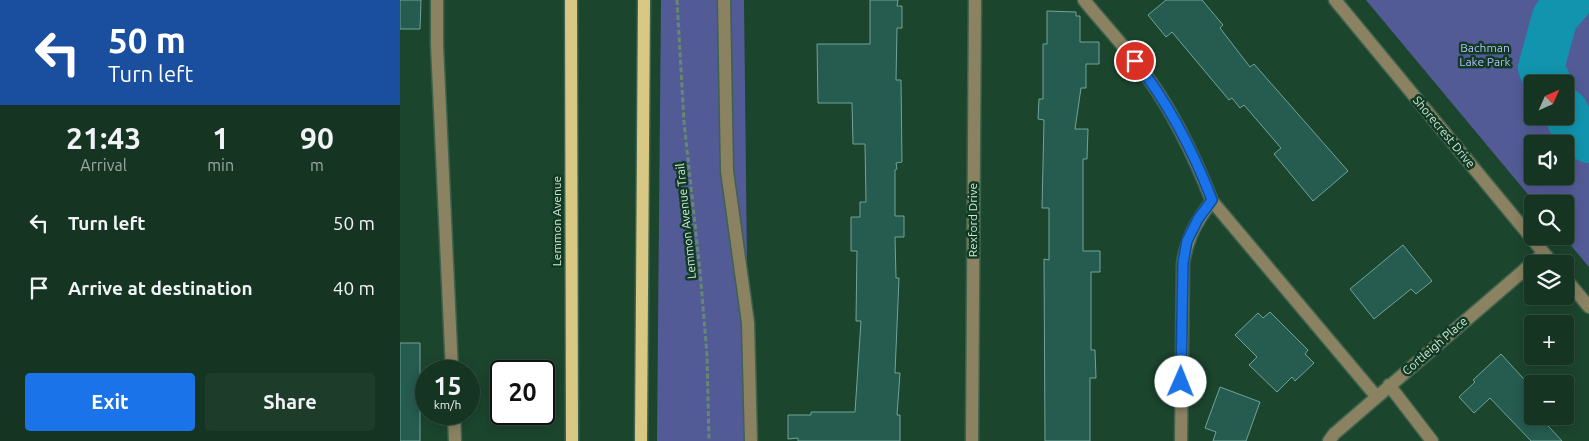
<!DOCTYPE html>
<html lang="en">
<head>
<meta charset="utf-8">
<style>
	:root { --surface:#153422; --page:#1e3c2a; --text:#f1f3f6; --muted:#9daaa5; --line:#344f40; --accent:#1a73e8 }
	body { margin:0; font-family:Ubuntu,sans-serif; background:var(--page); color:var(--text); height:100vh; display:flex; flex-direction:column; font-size:19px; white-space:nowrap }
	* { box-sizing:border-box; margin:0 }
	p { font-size:16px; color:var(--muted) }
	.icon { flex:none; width:28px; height:28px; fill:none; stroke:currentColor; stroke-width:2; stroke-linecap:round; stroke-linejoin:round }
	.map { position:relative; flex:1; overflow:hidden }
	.details { display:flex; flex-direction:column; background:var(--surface); width:400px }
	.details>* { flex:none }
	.hud { background:#1a4fa0; color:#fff; overflow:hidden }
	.needle { width:32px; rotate:45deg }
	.fabs { position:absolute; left:1124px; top:75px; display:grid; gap:10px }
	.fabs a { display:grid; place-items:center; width:50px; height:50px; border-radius:5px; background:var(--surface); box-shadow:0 2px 12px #0003,0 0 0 1px var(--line); font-size:25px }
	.speed { position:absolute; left:15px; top:360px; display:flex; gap:10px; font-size:25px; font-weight:700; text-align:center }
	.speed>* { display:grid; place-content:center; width:65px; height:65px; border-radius:50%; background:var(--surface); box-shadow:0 2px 12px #0003,0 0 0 1px var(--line); line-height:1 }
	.speed small { font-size:12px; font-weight:400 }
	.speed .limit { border:2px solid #111; border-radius:8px; background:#fff; color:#111 }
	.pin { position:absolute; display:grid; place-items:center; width:42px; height:42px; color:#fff; margin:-21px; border:2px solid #fff; border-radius:50%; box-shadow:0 1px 5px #0007 }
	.me { position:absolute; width:55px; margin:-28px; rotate:1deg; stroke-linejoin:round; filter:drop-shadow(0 0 4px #0008) }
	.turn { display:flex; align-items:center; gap:18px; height:105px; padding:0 25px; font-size:22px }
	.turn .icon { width:65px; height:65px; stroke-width:2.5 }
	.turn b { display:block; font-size:35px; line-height:42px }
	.eta { display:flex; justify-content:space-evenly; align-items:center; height:85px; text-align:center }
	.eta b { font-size:30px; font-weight:600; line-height:35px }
	.cta { display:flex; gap:10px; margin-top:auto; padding:10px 25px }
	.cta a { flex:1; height:58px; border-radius:5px; background:var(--accent); color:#fff; font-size:20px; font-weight:600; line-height:58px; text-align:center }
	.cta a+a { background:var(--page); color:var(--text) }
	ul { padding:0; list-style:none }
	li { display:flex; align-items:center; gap:15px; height:65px; padding:0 25px }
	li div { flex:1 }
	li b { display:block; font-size:19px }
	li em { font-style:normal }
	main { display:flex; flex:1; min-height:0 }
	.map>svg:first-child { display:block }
</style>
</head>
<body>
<main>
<section class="details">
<div class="hud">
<div class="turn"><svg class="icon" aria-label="left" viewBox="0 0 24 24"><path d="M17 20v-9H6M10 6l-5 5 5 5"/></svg><div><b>50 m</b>Turn left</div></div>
</div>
<div class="eta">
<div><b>21:43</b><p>Arrival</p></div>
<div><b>1</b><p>min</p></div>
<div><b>90</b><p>m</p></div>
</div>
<ul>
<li><svg class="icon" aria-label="left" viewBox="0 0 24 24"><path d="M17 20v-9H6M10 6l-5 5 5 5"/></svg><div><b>Turn left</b></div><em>50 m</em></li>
<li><svg class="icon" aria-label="arrive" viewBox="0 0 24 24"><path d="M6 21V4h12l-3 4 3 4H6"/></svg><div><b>Arrive at destination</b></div><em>40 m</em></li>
</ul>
<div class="cta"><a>Exit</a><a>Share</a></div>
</section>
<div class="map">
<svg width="1189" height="441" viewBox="0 0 1189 441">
	<rect width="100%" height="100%" fill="#1c452e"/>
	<path fill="#535b96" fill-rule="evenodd" d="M261 0H344L349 441H257Z
		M966 0H1189V267L1163 236H1165V204H1136ZM1132 84H1165V116H1132ZM1132 144H1165V176H1132Z"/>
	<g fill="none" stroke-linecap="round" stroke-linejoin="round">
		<path stroke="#1294ae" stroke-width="46" d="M1149 84 1141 68 1155 17 1170 0
			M1165 111 1176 131 1189 140"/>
	</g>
	<path fill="#265b50" stroke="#6fa597" d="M0 0H21L20 29H0Z
		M470 0H498L497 6H502V28H497L496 80H501L502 162 496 163 497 169 495 170V216H504V237H495L496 278H499L495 373H500L497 415H500V441H398V438L388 439V415H411V412H455L461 321H456L457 251H451V217H460V202H466L465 144H453L452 103H418L417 44H470Z
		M766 0H802L823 25 820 28 850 67 854 64 948 171 913 201 874 154 881 148 844 105 840 108 832 98 829 100 772 32 766 37 748 15Z
		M647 11 676 12V16H680V42H699V64H686V88H681L675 129H688L687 159H683V251H700V272H691V350H695L696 378H690V441H645L644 259 649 260V208H642L644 120 638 119 639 99H643V44H647Z
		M1003 245 1032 281 1016 294 1011 289 974 319 950 289Z
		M870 312 908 350 905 354 914 363 895 381 892 377 877 392 849 365 857 357 835 335 858 313 863 318Z
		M0 343H20V441H0Z
		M1101 354 1132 388V416H1139L1162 441H1131L1090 398 1074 413 1059 397 1075 382 1073 380Z
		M820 387 860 402 846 441H813L816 432 805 428Z"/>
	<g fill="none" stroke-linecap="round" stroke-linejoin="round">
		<g stroke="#3d624d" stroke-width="15">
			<path id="minor" d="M37 0V45L52 371
				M324 0 327 171 348 323 351 441
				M684 0C705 26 729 51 748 78 775 115 795 158 812 201 796 222 788 236 783 263L781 441
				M935 0 1153 264
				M812 201 976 396
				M1165 278 1189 307
				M989 385 1032 441
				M54 414 55 441
				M572 441 575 0
				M929 441 934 434 1144 253"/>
		</g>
		<g stroke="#3d624d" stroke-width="15">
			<path id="major" d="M171 0 172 441
				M241 441 244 0"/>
		</g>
		<path stroke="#668773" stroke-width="3" stroke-dasharray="5 2.5" stroke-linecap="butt" d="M277 0 284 122 300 271 307 355 309 441"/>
		<use href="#minor" stroke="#8a8261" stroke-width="12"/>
		<use href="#major" stroke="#d8c883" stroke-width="12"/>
	</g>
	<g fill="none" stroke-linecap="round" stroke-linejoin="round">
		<g stroke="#114b97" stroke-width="12">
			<path id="route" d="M735 61C768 102 793 151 812 200L798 219 787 241 783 263 781 382"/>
		</g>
		<use href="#route" stroke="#1a73e8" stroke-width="9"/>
	</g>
	<g text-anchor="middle" stroke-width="5" stroke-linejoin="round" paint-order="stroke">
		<g font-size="12" fill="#b5bff9" stroke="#113a24">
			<text x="1085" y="52">Bachman<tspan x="1085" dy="14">Lake Park</tspan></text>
		</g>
		<g font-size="12" fill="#d1e7d8" stroke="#113a24">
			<text transform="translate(1044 132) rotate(50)" y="4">Shorecrest Drive</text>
			<text transform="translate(573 220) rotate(-90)" y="4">Rexford Drive</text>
			<text transform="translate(157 221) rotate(-90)" y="4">Lemmon Avenue</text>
			<text transform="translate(286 221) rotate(-96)" y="4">Lemmon Avenue Trail</text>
			<text transform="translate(1035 346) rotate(-41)" y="4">Cortleigh Place</text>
		</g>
	</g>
</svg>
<div class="fabs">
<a><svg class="needle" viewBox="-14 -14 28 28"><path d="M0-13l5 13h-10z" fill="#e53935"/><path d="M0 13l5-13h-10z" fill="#9daaa5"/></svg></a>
<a><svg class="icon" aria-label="sound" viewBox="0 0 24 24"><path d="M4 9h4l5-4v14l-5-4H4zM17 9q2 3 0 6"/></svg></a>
<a><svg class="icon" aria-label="search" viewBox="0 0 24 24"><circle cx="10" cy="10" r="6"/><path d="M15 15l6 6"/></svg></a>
<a><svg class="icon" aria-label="layers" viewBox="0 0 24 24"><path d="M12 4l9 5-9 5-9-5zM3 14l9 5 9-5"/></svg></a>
<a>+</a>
<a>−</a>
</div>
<div class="speed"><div>15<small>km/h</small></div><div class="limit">20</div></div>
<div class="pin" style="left:735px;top:61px;background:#d93025"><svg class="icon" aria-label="arrive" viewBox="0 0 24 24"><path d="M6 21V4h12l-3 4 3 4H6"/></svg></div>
<svg class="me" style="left:781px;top:382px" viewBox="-20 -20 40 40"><circle r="19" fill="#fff"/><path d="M0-13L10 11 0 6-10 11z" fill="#1a73e8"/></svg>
</div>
</main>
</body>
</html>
